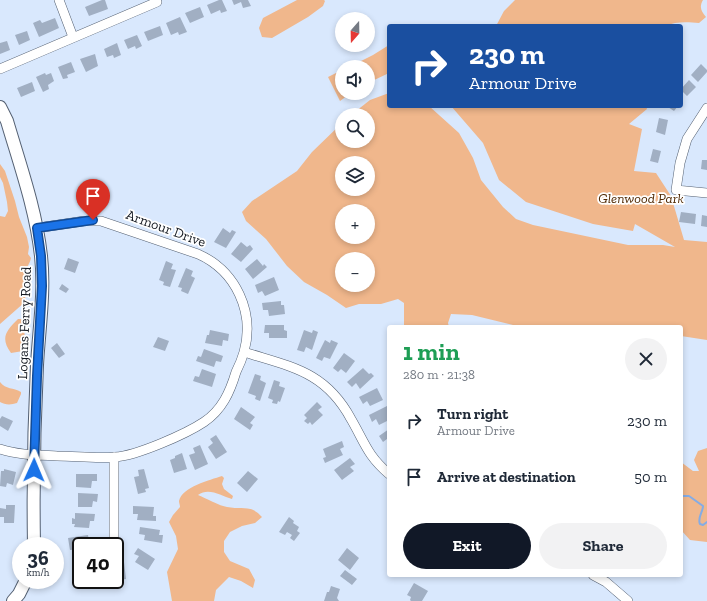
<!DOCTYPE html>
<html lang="en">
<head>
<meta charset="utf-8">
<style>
	:root { --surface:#fff; --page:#f2f2f3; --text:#1f2937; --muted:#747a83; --accent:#111827 }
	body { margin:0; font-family:"Zilla Slab",serif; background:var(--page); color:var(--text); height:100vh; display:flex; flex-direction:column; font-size:15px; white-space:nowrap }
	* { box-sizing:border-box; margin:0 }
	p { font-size:13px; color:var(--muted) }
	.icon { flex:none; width:22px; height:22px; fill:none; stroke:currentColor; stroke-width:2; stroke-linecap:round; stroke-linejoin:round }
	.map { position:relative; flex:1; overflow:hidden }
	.drawer { position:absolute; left:387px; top:325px; width:296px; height:252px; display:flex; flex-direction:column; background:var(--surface); border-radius:4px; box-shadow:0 2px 6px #0003 }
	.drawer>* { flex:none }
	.hud { position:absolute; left:387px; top:24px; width:296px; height:84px; border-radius:4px; box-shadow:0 2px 6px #0003; background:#1a4fa0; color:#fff; overflow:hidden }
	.needle { width:26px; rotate:200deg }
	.buttons { position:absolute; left:335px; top:12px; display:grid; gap:8px }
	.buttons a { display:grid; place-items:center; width:40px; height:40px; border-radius:50%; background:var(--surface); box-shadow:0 2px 6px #0003; font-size:20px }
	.speed { position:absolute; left:12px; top:537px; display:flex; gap:8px; font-size:20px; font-weight:700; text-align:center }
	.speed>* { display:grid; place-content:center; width:52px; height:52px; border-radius:50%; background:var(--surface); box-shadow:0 2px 6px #0003; line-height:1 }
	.speed small { font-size:10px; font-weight:400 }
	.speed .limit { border:2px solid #111; border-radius:6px; background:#fff; color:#111 }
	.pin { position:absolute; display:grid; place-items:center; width:34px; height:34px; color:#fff; margin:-41px -17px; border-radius:50% 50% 50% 0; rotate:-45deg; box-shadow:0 0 4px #0007 }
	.pin .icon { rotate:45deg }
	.me { position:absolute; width:44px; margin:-22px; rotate:1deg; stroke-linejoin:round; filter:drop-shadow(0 0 3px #0008) }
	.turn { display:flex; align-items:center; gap:14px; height:84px; padding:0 16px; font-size:18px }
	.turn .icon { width:52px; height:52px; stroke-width:2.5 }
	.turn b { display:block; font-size:28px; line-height:34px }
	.round { display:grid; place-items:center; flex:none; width:42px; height:42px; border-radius:21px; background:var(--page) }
	.overview { display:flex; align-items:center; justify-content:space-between; height:68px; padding:0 16px }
	h1 { font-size:24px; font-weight:700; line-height:30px; color:#1e9e55 }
	.cta { display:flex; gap:8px; margin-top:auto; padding:8px 16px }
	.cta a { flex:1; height:46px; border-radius:24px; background:var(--accent); color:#fff; font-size:16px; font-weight:700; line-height:46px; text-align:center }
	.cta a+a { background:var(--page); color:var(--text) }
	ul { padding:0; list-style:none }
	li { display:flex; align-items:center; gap:12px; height:56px; padding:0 16px }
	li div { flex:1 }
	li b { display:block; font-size:15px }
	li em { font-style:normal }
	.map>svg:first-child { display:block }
</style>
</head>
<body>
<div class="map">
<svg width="707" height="601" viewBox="0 0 707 601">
	<rect width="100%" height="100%" fill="#d9e8fd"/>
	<path fill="#f0b78c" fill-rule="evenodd" d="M297 0H324L325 1 323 6 308 17 272 38 262 37 259 28 263 18Z
		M515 0H703C699 7 701 11 706 17L699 23C689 22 675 21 666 26H496L504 11Z
		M389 45V73L368 83V67H349L373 55Z
		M342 70V93H351L340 101 328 77Z
		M389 93V106H429L459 133 473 158 481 180 503 207 516 219 533 225 628 245H663L675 247 635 224 633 231 593 224 526 202 499 180 483 143 451 106H646L647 109 629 124 642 129 634 171 656 173 671 196 684 240 707 242V340L681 336V327H521L472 315 451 314 448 323 449 327H404V303L398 299 381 304H359L346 308 327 295 304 282 287 266 266 239 246 221 242 212 252 201 297 171 312 152 342 123V141H368V115H351L370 100ZM342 163H368V189H342ZM342 211H368V237H342ZM342 259H368V285H342Z
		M0 164 5 171 15 201 19 217 27 237 29 247 28 254 31 258C30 264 26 267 25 273 24 282 26 292 25 302L0 324V216L5 217 8 211 7 202 3 183 0 177Z
		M18 319H21C25 330 26 340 23 351L11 353C0 338 6 331 18 319Z
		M0 382C6 390 13 387 21 392V394L17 403C11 405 5 405 0 402Z
		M707 448V542L690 540 681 530V462L693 471H699L694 460 698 451Z
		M222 476 224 478 222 484 224 489 233 496 232 499C221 496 209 487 198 495 205 498 220 506 227 507 242 510 251 504 262 517L255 523 242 526 230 532 224 541V552L230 561 249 569 255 580 253 588 241 581 229 577 216 590 214 601H172L167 572 178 549 176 536 169 522 173 515 180 507C180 505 179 503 179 501 182 487 210 480 222 476Z"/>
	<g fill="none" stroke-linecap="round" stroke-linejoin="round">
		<path stroke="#84ace6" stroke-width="2" d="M681 496H689L703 506C703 512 697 518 700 524L703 525 707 522"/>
	</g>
	<path fill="#a1afc3" d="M102 0H105L108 9 89 16 85 7Z
		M219 0H222L227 11 221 13 220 10 211 14 207 5Z
		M232 0H248L251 6 243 8 241 2 234 5Z
		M200 7 204 17 190 23 185 13Z
		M180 17 187 32 179 35 178 32 171 35 166 23Z
		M55 18 59 28 39 37 33 23 40 20 42 23Z
		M160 26 163 35 148 41 144 32Z
		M27 31 30 40 19 45 15 35Z
		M137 35 142 46 136 49 135 46 128 49 124 40Z
		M7 41 10 50 0 54V43Z
		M117 43 121 55 114 58 113 55 107 57 104 49Z
		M95 54 98 66 86 72 80 59Z
		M71 62 75 72 67 75 68 78 63 79 58 67Z
		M701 64 707 70V72L698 82 691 75Z
		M45 73 46 75 51 73 54 81 48 85 49 89 43 92 36 77Z
		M689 80 696 87 687 96 681 90V89Z
		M32 82 35 91 21 97 17 88Z
		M663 106H678L674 111 668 107 667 108Z
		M659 118 668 120 665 135 656 132Z
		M653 149 661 151 658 163 650 161Z
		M702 160H707V170L701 169Z
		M681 212 696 214 695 224 679 222Z
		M702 215 707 216V227L701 226Z
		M223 228 230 233 232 230 236 232 226 248 214 242Z
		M241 242 247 247 250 245 253 249 241 262 231 254Z
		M68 258 79 262 75 273 64 269Z
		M257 259 263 266 264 264 267 267 253 279 245 269Z
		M166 261 173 264 171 269 176 270 170 287 163 285 164 282 159 280Z
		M186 268 193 271 191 276 195 278 188 294 181 291 182 288 178 287Z
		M274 277 279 290 265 296 262 291 258 293 255 285Z
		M62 284 69 289 66 293 59 289Z
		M281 301V305H284L285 314 269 316 268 310H263L262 303Z
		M265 325H284V330L287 331V338H269V333H264Z
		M210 330 229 334 228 341 223 340 222 346 205 343 207 335H209Z
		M304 330 312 333 313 330 318 332 312 350 306 347 304 352 297 350Z
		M158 337 169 341 165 351 153 347Z
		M325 340 330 343 331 340 338 343 330 359 324 357 322 361 316 358Z
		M57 343 65 354 59 358 51 348Z
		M204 349 223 356 221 362 216 361 214 367 196 361 198 356 201 357Z
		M344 353 355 361 346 373 341 369 338 372 333 368Z
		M363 368 369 374 371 373 374 376 360 389 356 383 352 387 347 382Z
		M202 369 216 374 212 387 193 381 195 376 199 377Z
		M255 374 261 376 260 380 266 383 260 401 255 399 256 396 248 393Z
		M274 380 280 382 279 386 285 388 280 402 278 401 277 404 272 403 273 400 268 398Z
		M377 388 383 400 370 406 367 401 363 404 359 397Z
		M317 402 322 407 318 410 323 415 312 425 310 422 308 424 304 421 307 418 304 415Z
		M387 406 389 409V420L379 425 376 419 372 422 369 415Z
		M241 407 255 417 250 423 253 425 250 430 234 419Z
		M2 416 13 421 8 431 0 426V419Z
		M389 429V442L387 439 383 442 379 436Z
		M216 435 227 452 216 459 208 447 213 443 210 439Z
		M342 441 344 447 340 449 343 455 325 463 323 458 326 457 323 449Z
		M200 445 208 464 195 470 189 455 195 453 193 448Z
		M182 453 187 469 174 473 170 460 175 458V456Z
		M350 458 355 464 350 467 354 471 342 480 334 470Z
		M4 469 16 472 13 485 7 483 6 487 0 486 1 471H4Z
		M144 469 149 488 145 489 146 492 138 494 134 477 139 476 138 470Z
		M248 471 258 479 247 492 237 483Z
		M76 474H97V481H92L91 488 76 487Z
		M78 493 98 494 97 502 93 501 92 507H78Z
		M6 505H15L14 523H4V517H0V508L6 509Z
		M133 506 154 507 153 516H156V521L137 520 138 514H133Z
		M75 513 95 514 94 521H90L89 528 74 527 75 524H72V518L75 519Z
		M289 517 294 521 293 523 299 527 297 531 300 533 294 541 290 538 292 535 287 532 285 535 279 532Z
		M140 527 160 530 159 535H163L162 543 144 540 145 535 139 534Z
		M88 535 89 542 84 543V546H81V549L70 550 68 538Z
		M138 548 155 559 148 570 135 562 139 556 134 554Z
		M347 548 359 558 350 570 338 560Z
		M124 562 126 579 119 580 120 583 114 584 115 565 116 563Z
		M345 570 357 579 352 585 340 576Z
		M414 583 428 591 422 601H411L410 600 411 597 407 595Z
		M331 586 340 589 337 598 339 601H324L327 592H329Z"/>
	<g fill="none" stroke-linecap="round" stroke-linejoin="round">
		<g stroke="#546072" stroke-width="10">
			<path id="street" d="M59 0 73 37
				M0 69 157 2
				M707 108 687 139 680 163 676 190 707 193
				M244 352C291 367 325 371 351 419 365 443 367 455 389 474
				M0 449C18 455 38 455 57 456 76 456 96 459 115 457 136 456 186 434 204 422 222 410 230 392 236 372 239 366 242 359 244 352 255 312 236 271 198 254L101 221H84L37 228
				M114 537V457
				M593 575 606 582 628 601"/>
		</g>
		<g stroke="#546072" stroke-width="14">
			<path id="secondary" d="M0 107 7 121C20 165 36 210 41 256 45 291 39 329 37 365 34 425 33 486 34 546
				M13 601 19 594 26 580"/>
		</g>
		<use href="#street" stroke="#fff" stroke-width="9"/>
		<use href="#secondary" stroke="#fff" stroke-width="12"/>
	</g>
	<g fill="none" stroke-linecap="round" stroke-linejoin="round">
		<g stroke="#114b97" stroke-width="10">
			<path id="route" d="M34 470 37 376 42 286 41 256 37 228 93 220"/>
		</g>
		<use href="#route" stroke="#1a73e8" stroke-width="7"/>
	</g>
	<g text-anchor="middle" stroke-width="3.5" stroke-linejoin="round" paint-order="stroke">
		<g font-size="14" font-style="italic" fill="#4f2802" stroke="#fff">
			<text x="641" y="203">Glenwood Park</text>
		</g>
		<g font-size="14" fill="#131820" stroke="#fff">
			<text transform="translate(166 228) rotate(20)" y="5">Armour Drive</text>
			<text transform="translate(24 323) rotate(-88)" y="5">Logans Ferry Road</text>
		</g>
	</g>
</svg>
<div class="buttons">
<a><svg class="needle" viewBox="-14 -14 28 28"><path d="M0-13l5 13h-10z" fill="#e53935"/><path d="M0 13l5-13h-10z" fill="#747a83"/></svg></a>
<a><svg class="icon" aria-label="sound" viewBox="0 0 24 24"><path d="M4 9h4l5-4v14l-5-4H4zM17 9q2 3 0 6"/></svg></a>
<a><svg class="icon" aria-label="search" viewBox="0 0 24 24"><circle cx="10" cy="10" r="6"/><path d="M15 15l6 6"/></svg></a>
<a><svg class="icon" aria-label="layers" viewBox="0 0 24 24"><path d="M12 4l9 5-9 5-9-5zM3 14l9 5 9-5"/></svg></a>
<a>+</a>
<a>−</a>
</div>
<div class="speed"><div>36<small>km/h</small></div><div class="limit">40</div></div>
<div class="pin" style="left:93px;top:220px;background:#d93025"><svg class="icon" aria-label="arrive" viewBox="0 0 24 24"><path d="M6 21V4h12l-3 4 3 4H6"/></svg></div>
<svg class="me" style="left:34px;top:470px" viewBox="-20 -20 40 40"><path d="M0-17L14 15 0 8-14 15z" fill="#1a73e8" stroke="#fff" stroke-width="4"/></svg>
<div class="hud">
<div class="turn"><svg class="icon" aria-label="right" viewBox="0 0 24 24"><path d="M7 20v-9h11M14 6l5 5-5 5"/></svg><div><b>230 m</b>Armour Drive</div></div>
</div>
<section class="drawer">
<div class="overview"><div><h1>1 min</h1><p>280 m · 21:38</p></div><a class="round"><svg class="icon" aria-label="close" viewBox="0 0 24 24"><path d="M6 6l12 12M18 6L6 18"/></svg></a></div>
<ul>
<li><svg class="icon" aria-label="right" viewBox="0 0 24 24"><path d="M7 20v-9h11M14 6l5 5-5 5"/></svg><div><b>Turn right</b><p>Armour Drive</p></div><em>230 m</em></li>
<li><svg class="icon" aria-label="arrive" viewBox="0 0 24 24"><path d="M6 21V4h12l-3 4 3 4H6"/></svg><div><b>Arrive at destination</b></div><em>50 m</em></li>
</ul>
<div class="cta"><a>Exit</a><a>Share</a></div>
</section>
</div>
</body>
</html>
